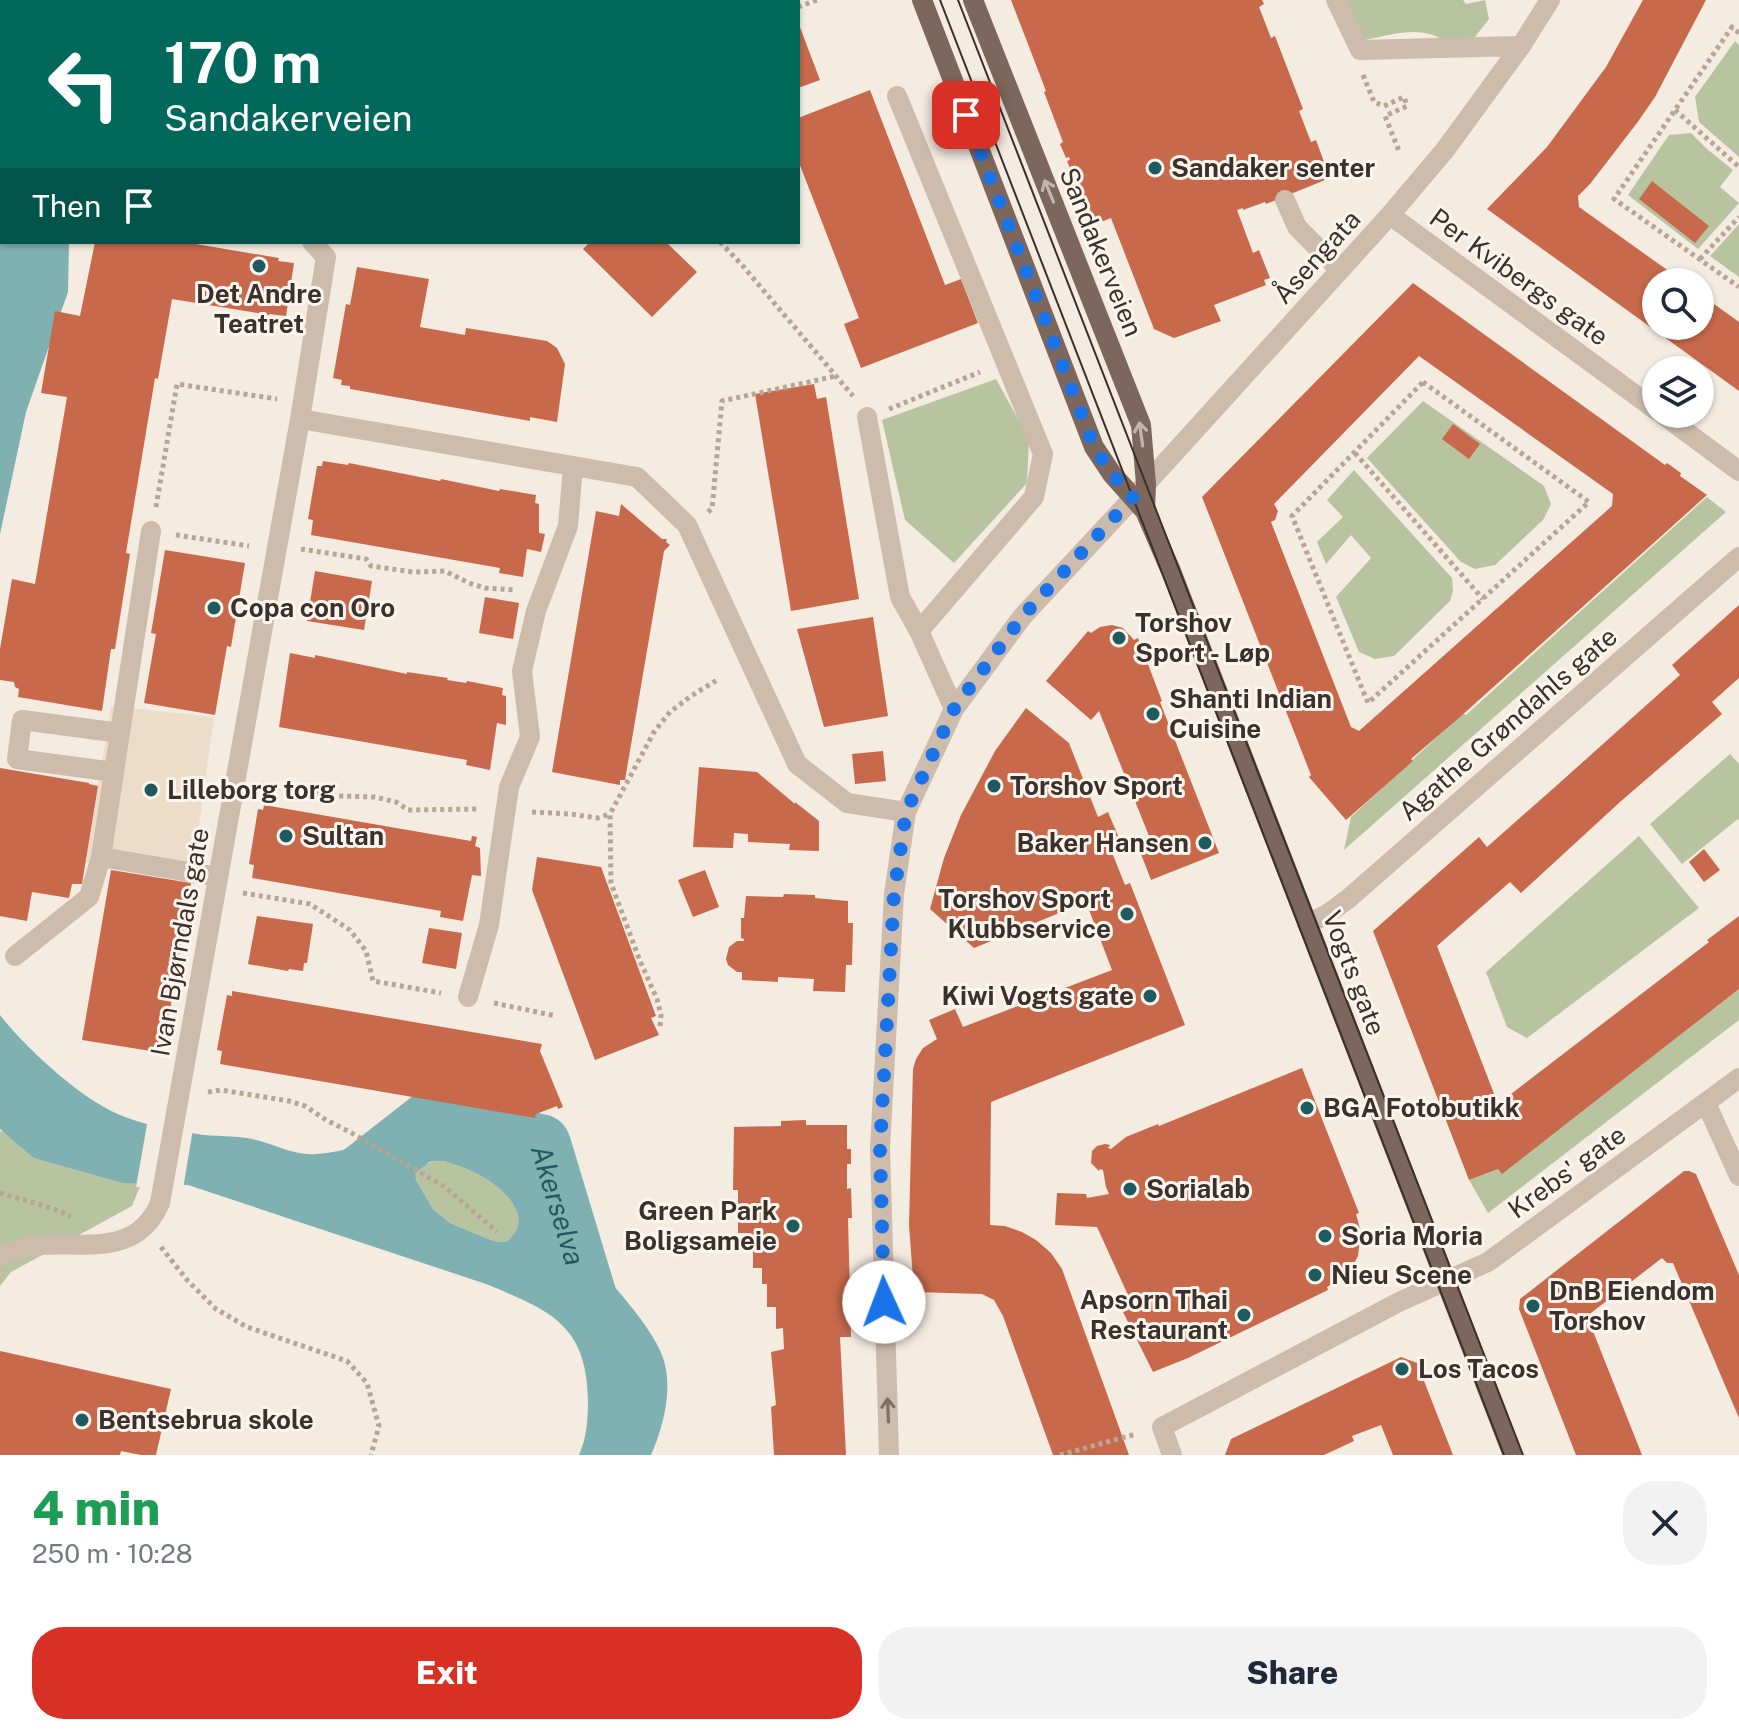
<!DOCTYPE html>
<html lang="en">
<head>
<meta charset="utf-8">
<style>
	:root { --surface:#fff; --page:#f2f2f3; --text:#1f2937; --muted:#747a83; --accent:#d93025 }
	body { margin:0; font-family:"Public Sans",sans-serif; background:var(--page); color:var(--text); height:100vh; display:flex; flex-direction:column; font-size:30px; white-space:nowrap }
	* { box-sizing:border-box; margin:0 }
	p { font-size:26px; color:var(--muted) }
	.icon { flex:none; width:44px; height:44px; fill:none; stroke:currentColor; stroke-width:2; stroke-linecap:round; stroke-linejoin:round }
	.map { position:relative; height:1455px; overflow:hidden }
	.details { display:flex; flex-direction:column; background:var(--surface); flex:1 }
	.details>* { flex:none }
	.banner { position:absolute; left:0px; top:0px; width:800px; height:244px; box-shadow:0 2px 6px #0004; background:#00695c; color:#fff; overflow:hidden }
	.buttons { position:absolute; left:1642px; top:268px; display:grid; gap:16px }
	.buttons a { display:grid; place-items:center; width:72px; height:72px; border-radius:50%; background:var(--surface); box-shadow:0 2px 6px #0004; font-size:40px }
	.pin { position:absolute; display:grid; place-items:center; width:68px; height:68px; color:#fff; margin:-34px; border-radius:16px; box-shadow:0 4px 12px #0006 }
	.me { position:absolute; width:88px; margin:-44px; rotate:358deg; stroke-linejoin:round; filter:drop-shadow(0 0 6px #0008) }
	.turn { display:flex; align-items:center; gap:28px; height:168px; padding:0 32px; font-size:36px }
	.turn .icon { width:104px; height:104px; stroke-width:2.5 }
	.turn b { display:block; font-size:56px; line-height:68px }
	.then { display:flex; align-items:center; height:76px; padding:0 32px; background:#0003; gap:16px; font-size:30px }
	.round { display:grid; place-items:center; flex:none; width:84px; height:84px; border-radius:32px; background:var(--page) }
	.summary { display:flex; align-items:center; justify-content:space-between; height:136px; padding:0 32px }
	h1 { font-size:48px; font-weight:800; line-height:60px; color:#1e9e55 }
	.action { display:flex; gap:16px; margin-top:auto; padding:16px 32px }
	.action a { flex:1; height:92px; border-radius:32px; background:var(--accent); color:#fff; font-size:32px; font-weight:800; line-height:92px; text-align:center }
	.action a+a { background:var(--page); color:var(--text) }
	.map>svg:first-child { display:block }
</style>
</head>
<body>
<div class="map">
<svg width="1739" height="1455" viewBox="0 0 1739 1455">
	<rect width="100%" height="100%" fill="#f4ebe1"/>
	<path fill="#b8c4a0" d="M0 0H57L56 2H2V78L0 80Z
		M1345 0H1463L1466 4 1485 0 1489 19 1471 42 1451 45C1423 23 1396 34 1364 40Z
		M1735 41 1739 45V157L1699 122 1695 97Z
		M1691 133 1707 149 1733 170 1720 187 1739 203 1698 249 1628 195 1669 135Z
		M1739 224V277L1710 256Z
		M996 379 1029 439 1027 483 954 563 905 520 882 420Z
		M1423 401 1544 486 1551 504 1543 520 1495 565 1475 569 1461 562 1367 458Z
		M1354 470 1452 578 1453 591 1450 601 1394 656 1375 659 1359 652 1336 597 1371 558 1351 535 1326 564 1317 542 1343 517 1327 500Z
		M1707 497 1726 512 1344 850 1351 817 1463 713 1466 715Z
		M1730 754 1739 764V820L1738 819 1682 864 1650 824Z
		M1639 836 1699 908 1527 1038 1507 1027 1486 972Z
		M1739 989V1020L1488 1213 1469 1180 1498 1169 1502 1173Z
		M0 1131 146 1172 132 1206 11 1272 0 1286Z
		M444 1161C458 1166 473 1170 486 1178 509 1192 535 1220 506 1242L493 1241 450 1223 433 1209 416 1180 414 1172C423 1162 431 1162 444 1161Z"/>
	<path fill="#ecdcc8" d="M111 706 214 717 191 882 86 862Z"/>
	<path fill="#7fb0b2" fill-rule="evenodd" d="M2 100V242H69L68 292 26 412 0 534V102Z
		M0 1015C23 1045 71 1089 104 1107 131 1123 167 1129 197 1134 215 1137 234 1135 252 1139 273 1143 294 1156 316 1154 330 1153 345 1150 358 1146 366 1144 373 1139 380 1137 402 1130 431 1129 453 1135 490 1146 528 1172 549 1205 556 1215 560 1227 567 1237 573 1245 582 1251 589 1258 610 1281 651 1326 662 1355 674 1386 664 1425 651 1455H579C587 1437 588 1419 588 1400 587 1324 549 1310 486 1284L188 1185 123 1183 34 1158 0 1129ZM444 1161C458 1166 473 1170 485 1178 508 1192 535 1220 506 1242L493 1241 450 1223 433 1209 416 1180 415 1172 426 1162Z"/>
	<path fill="#f4ebe1" d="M148 1119 193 1129 183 1189 136 1187Z"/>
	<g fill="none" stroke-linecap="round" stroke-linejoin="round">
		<path stroke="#7fb0b2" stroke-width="62" id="s1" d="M352 1183 430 1122 540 1145 588 1304"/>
	</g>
	<path fill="#c8694b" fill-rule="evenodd" d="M1011 0H1262L1264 4 1259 7 1271 38 1275 36 1303 109 1299 111 1311 142 1316 140 1330 178 1266 204 1265 202 1243 210V208L1237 210 1253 253 1259 250 1270 278 1264 280 1266 285 1214 305 1221 321 1174 338 1154 329 1111 218 1096 224 1083 192 1079 193 1074 179 1077 177 1076 175 1073 176 1067 161 1070 160 1069 157 1066 158 1060 144 1063 142 1044 92 1046 91Z
		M1643 0H1706L1655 97 1637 123 1590 184 1578 196 1579 207 1684 282H1656V326H1700V294L1739 322V391L1487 209 1547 147 1606 67Z
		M798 22 820 80 798 88Z
		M870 90 945 285 961 279 978 323 861 368 844 324 859 318 798 160V118Z
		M1652 181 1709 226 1695 243 1639 199Z
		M95 242H184L279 258 278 261 294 263 286 316 269 314V315L172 299 158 379 155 378 126 553 130 554 115 649H111L102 711 18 697 19 689 15 687 14 682 0 680V649L12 579 35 584 67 397 41 393 55 311 80 316Z
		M590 242H666L697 272 652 317 583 249Z
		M357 267 429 279 420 327 465 335 466 328 547 341 557 348 565 364 557 422 530 417V421L350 389V386L341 385 342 380 333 378 346 304 350 305Z
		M1413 283 1665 465 1667 463 1681 473 1680 476 1707 495 1460 717 1411 759 1413 761 1346 820 1309 777 1311 775 1202 497ZM1419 356 1613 494 1612 506 1359 731 1351 727 1271 522 1275 520 1278 511 1274 504Z
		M814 384 817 399 826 397 859 599 791 611 755 394Z
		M1453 424 1480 444 1469 459 1442 439Z
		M323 461 348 465 349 463 440 481 441 479 499 491 500 489 536 495 535 503 539 504V533L545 534 541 552 527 549 523 577 499 573 500 568 311 535 313 520 308 519 317 466H322Z
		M621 504 662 539H667L666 542 670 545 664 551 625 780H620V785L552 772 596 511 619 516Z
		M165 550 245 563 231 647 227 646 215 715 144 703 156 634 151 633Z
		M315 571 372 581 364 630 307 621Z
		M485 597 519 603 513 639 479 633Z
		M1739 605V678L1712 702 1722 714 1620 802 1521 893 1510 882 1437 946 1498 1104 1709 942 1707 940 1739 916V989L1502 1174 1498 1169 1469 1180 1373 931 1479 837 1487 847 1555 787 1680 675 1672 665Z
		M873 617 888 716 824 727 797 629Z
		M1112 625 1123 628 1134 640 1138 638 1162 701 1160 702 1219 853 1151 880 1136 841 1149 836 1099 711 1091 720 1046 681 1088 631 1091 633 1100 627Z
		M290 653 315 658V655L407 674V672L448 678 447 680 466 683 467 681 503 688 502 695 506 696V725L497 723 490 770 466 765 467 760 279 727Z
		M1026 708 1069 743 1098 817 1108 812 1122 845 1111 850 1125 885 1130 883 1185 1025 991 1102 990 1225 1005 1226 1022 1232 1036 1240 1051 1253 1062 1269 1129 1455H1053L1003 1316 994 1300 982 1294 914 1292 909 1225 913 1069 916 1059 923 1048 937 1039 929 1020 955 1009 963 1027 1112 970 1086 902 974 948 930 909 944 858 961 815 995 751Z
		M883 751 886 781 855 784 852 754Z
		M699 767 757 772 795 804V802L819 821V851L789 850 790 844 748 842V834L734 833 733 848 693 847Z
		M0 768 89 783V784L98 786 82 884H72L69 898 32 892 27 921 0 916Z
		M264 805 471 841 472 836 477 837 475 846 480 848 481 876 472 875 463 921 440 917 441 911 252 878 254 865 249 864 258 809 263 810Z
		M1704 849 1720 870 1704 882 1689 862Z
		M537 857 601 867 656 1016 651 1018 659 1035 595 1060 532 890Z
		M111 870 191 883 163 1053 82 1040Z
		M705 870 719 907 693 917 678 880Z
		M784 894 815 895V898L848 901V923H853L852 965H846L845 992 813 991 814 979 778 977V982L742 980V972H737L728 965 726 959 729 947 737 941H744V939L741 938V918H744L746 896 783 897Z
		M257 916 313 924 307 963H304L303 971 289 969 288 971 248 964Z
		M429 928 462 933 456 969 422 963Z
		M232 991 542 1044 540 1051 563 1107 558 1109 557 1106 536 1114 535 1118 220 1064 222 1051 217 1050 227 995 232 996Z
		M1302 1068 1359 1213 1356 1214 1361 1232 1358 1256 1351 1269 1341 1279 1327 1287 1328 1290 1188 1358 1153 1372 1122 1310 1127 1308 1122 1298 1128 1295 1097 1227 1055 1225 1057 1193 1086 1194 1087 1198 1109 1194 1106 1187 1103 1170 1100 1169 1099 1171 1091 1163 1092 1151 1097 1146 1105 1144 1110 1145 1108 1148 1111 1149 1126 1137 1158 1124 1159 1126Z
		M806 1120V1125H847V1149H851V1164H847V1189L851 1188 852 1218H848L851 1337H840L846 1455H774L771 1407 776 1405 771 1352 784 1349 783 1328 776 1329V1307H767V1284H762V1268H753V1245H747V1233H738V1190H733L734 1127 781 1126V1121Z
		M1684 1171H1689L1696 1174 1739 1275V1418L1673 1263H1667L1662 1258 1587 1316 1642 1455H1576L1519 1309 1520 1299Z
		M0 1351 171 1389 156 1455H141L121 1451 120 1455H0Z
		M1401 1357 1417 1363 1453 1455H1393L1381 1425 1352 1436 1354 1441 1324 1455H1225L1231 1439Z"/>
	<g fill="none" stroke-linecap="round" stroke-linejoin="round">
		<path stroke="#b9a596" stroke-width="5" stroke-dasharray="4 4" stroke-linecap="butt" d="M798 7 817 0
			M1739 33 1732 27 1614 199 1739 287
			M1363 75 1374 102 1384 106 1404 97 1407 106 1385 116 1399 151
			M1675 110 1739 167
			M720 242 742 265 853 396
			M1700 259 1739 217
			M1423 382 1589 502 1368 703 1292 516Z
			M889 409 980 372
			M1355 453 1483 599
			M156 507 177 384 277 399
			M708 512 712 509 722 401 836 376
			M176 535 249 546
			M301 549 366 559 371 566 413 572 445 571 469 583 485 588 515 590
			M260 785 337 796 375 797 396 802 408 810 478 809
			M532 812 570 814 598 818 610 814
			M243 893 310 904 350 930 366 951 373 981 441 993
			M494 1003 556 1016
			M660 1026 661 1015 657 999 640 961 611 883 610 814 654 732 670 712 691 696 717 680
			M208 1092 221 1090 289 1101 305 1106 326 1120 350 1132 445 1187 497 1232
			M0 1193 42 1205 71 1216
			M161 1247 187 1280 216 1309 247 1327 347 1361 367 1383 379 1426 371 1455
			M1060 1455 1136 1434"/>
		<path stroke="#cdbbac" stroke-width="20" d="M564 0V2
			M1336 0 1360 50 1521 46
			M246 2 247 1
			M1285 200 1297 227 1340 270
			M1390 215 1656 410
			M1662 414 1739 471
			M867 417 900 597 919 631 1034 497 1043 454 897 96
			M300 419 326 257 312 242
			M151 531 101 857 218 877
			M919 631 954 709
			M114 772 17 759 22 720 120 733
			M1307 924 1326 915 1348 899 1739 557
			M15 956 89 897 101 857
			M468 997 489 925 509 787 530 737 522 671 536 611 568 526 573 466
			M1706 1103 1739 1176
			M0 1257C52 1225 129 1274 160 1203L300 419 637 477 687 525 797 764 847 803 906 812
			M889 1455 880 1148 894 894 906 812 954 709 1022 617 1146 484 1390 215 1445 150 1521 46 1550 0
			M1172 1455 1162 1427 1399 1302 1488 1262 1739 1078"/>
		<path stroke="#7d675c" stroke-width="20" d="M922 0 1094 447 1112 474 1145 511 1171 571 1513 1455
			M973 0 1141 425 1146 484 1145 511"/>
		<path stroke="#3b302b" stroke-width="2" d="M940 0 1504 1455
			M958 0 1523 1455"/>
	</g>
	<defs><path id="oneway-shaft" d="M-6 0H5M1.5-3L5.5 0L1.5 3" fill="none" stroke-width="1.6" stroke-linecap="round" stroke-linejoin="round" transform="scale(2)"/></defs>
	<g stroke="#c2b5ac">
		<use href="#oneway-shaft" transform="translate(1049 191) rotate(-112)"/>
		<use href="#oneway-shaft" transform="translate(1141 434) rotate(-98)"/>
	</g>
	<use stroke="#7d6f65" href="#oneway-shaft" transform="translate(888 1410) rotate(-92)"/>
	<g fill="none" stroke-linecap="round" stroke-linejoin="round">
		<path stroke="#1a73e8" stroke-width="14" stroke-dasharray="0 25.2" d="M884 1302 880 1148 894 894 906 812 954 709 1022 617 1133 497 1112 474 1094 447 966 115"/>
	</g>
	<g fill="#1f5a5e" stroke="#fbf5ee" stroke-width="3">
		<circle cx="1155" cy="168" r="8"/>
		<circle cx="259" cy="266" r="8"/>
		<circle cx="214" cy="608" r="8"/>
		<circle cx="1119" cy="638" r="8"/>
		<circle cx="1153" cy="714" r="8"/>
		<circle cx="994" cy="786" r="8"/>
		<circle cx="151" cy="790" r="8"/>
		<circle cx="286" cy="836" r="8"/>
		<circle cx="1205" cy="843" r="8"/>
		<circle cx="1127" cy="914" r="8"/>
		<circle cx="1150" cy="996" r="8"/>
		<circle cx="1307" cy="1108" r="8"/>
		<circle cx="1130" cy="1189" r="8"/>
		<circle cx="793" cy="1226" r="8"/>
		<circle cx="1325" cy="1236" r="8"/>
		<circle cx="1315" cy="1275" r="8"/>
		<circle cx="1533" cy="1306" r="8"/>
		<circle cx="1244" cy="1315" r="8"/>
		<circle cx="1402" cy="1369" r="8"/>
		<circle cx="82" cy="1420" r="8"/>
	</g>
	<g text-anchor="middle" stroke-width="6" stroke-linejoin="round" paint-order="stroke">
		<g font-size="26" font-weight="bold" fill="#3b302b" stroke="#fbf5ee" text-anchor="start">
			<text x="1171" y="177">Sandaker senter</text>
			<text x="259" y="303" text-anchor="middle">Det Andre<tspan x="259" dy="30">Teatret</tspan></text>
			<text x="230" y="617">Copa con Oro</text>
			<text x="1135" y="632">Torshov<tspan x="1135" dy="30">Sport - Løp</tspan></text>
			<text x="1169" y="708">Shanti Indian<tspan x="1169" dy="30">Cuisine</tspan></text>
			<text x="1010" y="795">Torshov Sport</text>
			<text x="167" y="799">Lilleborg torg</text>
			<text x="302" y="845">Sultan</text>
			<text x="1189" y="852" text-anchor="end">Baker Hansen</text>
			<text x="1111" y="908" text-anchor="end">Torshov Sport<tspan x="1111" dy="30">Klubbservice</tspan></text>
			<text x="1134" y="1005" text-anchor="end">Kiwi Vogts gate</text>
			<text x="1323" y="1117">BGA Fotobutikk</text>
			<text x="1146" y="1198">Sorialab</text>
			<text x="777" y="1220" text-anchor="end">Green Park<tspan x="777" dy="30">Boligsameie</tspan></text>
			<text x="1341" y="1245">Soria Moria</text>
			<text x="1331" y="1284">Nieu Scene</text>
			<text x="1549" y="1300">DnB Eiendom<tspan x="1549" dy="30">Torshov</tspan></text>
			<text x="1228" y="1309" text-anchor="end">Apsorn Thai<tspan x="1228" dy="30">Restaurant</tspan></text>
			<text x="1418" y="1378">Los Tacos</text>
			<text x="98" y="1429">Bentsebrua skole</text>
		</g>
		<g font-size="26" fill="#3b302b" stroke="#fbf5ee">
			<text transform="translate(1101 252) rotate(68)" y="9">Sandakerveien</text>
			<text transform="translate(1317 257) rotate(-48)" y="9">Åsengata</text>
			<text transform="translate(1519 277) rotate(36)" y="9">Per Kvibergs gate</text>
			<text transform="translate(1508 724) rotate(-41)" y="9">Agathe Grøndahls gate</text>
			<text transform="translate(180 942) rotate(-80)" y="9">Ivan Bjørndals gate</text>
			<text transform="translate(1354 973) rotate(69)" y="9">Vogts gate</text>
			<text transform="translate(1567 1172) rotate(-36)" y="9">Krebs' gate</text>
		</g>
		<g font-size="28" font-style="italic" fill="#1f5a5e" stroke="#fbf5ee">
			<text dy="10" stroke="none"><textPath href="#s1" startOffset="274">Akerselva</textPath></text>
		</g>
	</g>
</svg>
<div class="buttons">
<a><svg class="icon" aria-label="search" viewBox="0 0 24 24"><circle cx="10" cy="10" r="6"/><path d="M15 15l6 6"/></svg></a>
<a><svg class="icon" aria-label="layers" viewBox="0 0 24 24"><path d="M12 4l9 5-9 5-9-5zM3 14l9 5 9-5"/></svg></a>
</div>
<div class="pin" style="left:966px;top:115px;background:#d93025"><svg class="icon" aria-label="arrive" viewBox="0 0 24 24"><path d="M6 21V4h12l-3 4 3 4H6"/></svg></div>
<svg class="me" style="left:884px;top:1302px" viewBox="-20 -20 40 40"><circle r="19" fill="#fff"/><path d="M0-13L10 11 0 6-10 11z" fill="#1a73e8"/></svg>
<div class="banner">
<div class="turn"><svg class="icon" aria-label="left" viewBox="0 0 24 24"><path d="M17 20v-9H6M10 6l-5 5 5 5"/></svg><div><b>170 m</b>Sandakerveien</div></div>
<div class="then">Then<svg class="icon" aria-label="arrive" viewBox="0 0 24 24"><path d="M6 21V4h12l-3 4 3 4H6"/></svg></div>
</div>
</div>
<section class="details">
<div class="summary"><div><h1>4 min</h1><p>250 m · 10:28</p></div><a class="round"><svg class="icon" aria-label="close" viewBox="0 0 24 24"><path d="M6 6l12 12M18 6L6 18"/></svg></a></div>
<div class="action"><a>Exit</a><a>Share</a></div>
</section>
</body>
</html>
